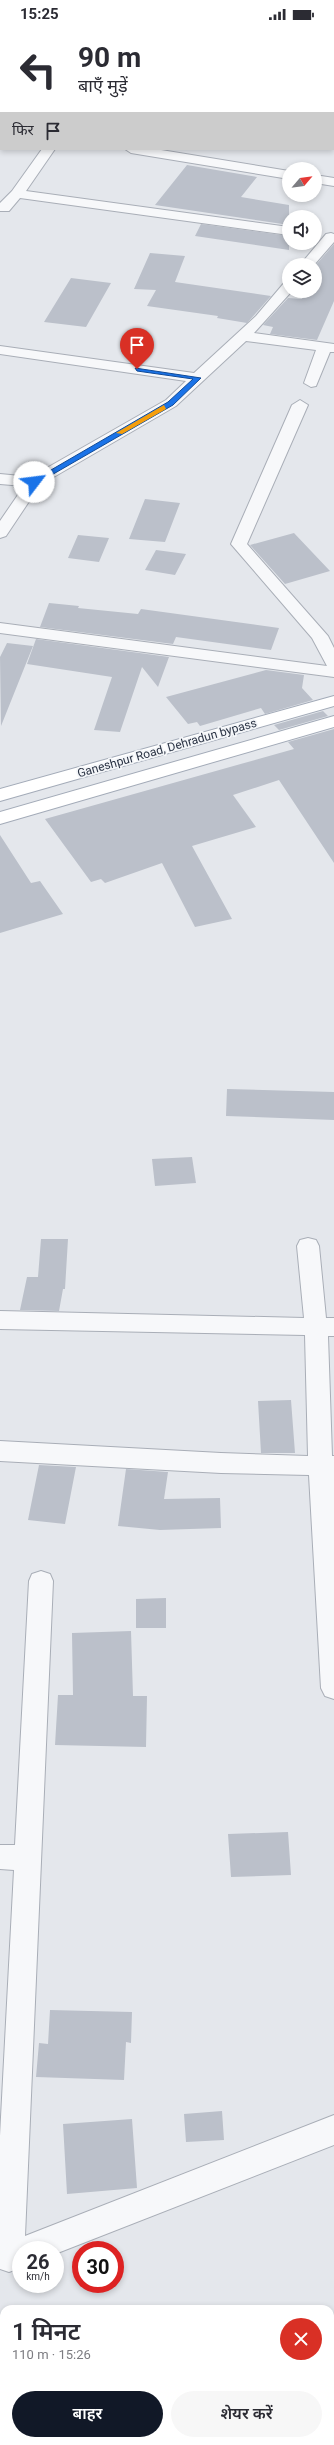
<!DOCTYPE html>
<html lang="hi">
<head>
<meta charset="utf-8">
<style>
	:root { --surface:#fff; --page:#f7f7f7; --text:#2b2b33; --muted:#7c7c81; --accent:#111827 }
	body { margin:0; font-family:Roboto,"Noto Sans Devanagari",sans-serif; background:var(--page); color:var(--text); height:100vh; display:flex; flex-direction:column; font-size:15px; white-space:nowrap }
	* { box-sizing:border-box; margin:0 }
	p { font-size:13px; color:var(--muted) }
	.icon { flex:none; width:22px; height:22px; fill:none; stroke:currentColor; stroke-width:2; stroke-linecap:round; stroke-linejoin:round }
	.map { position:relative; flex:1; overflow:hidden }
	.details { position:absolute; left:0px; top:2277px; width:334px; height:140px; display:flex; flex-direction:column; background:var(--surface); border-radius:12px 12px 0 0; box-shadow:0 2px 6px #0003 }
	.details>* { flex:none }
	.top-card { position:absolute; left:0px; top:0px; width:334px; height:122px; box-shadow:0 2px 6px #0003; background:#fff; color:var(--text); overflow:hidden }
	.needle { width:26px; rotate:61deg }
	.buttons { position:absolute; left:282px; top:134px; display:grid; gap:8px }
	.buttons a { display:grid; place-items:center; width:40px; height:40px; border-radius:50%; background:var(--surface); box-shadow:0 2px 6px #0003; font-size:20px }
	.speed { position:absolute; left:12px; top:2213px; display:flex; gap:8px; font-size:20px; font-weight:700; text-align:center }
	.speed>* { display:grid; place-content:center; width:52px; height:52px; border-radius:50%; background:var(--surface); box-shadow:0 2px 6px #0003; line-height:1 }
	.speed small { font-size:10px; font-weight:400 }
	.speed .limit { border:6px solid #d22; background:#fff; color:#111 }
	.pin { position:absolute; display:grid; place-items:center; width:34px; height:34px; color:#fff; margin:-41px -17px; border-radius:50% 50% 50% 0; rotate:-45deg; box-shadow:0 0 4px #0007 }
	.pin .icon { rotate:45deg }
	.me { position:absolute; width:44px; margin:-22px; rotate:60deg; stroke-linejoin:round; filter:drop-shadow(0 0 3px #0008) }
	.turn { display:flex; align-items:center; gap:14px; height:84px; padding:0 12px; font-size:18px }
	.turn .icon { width:52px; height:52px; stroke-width:2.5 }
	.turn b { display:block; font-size:28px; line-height:34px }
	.then { display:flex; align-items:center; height:38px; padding:0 12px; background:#0003; gap:8px; font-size:15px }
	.round { display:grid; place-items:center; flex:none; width:42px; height:42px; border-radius:21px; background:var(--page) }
	.summary { display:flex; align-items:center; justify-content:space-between; height:68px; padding:0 12px }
	h1 { font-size:24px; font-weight:600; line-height:30px }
	.action { display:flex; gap:8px; margin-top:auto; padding:8px 12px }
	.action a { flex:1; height:46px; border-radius:24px; background:var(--accent); color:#fff; font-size:16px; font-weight:600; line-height:46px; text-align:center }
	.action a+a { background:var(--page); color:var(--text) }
	.status { display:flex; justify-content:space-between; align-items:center; height:28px; padding:0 20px; background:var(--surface); direction:ltr }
	.status svg { height:11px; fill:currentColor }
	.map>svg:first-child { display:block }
</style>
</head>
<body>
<div class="status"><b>15:25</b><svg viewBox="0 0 49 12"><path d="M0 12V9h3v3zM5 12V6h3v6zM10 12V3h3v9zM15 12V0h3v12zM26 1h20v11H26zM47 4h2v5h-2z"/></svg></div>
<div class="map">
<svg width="334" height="2417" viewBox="0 0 334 2417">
	<rect width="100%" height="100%" fill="#e4e7ec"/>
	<path fill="#bbc0ca" d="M187 137 257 149 241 169 289 177V197L155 177Z
		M201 196 289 208V222L195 208Z
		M334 216V273L317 312 270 306 273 299 263 297 288 270 302 271 305 263H315V238Z
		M150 225 185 228 175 254 271 268 247 295 217 290 218 288 147 278 156 262 134 261Z
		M71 250 111 255 86 299 44 294Z
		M145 471 180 475 165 514 129 511Z
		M294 505 330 543 285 556 250 517Z
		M78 507 109 510 99 534 68 530Z
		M156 522 186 526 175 547 145 542Z
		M49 575 79 578 78 580 138 586 141 581 279 600 271 622 176 609 173 616 40 599Z
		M36 611 169 629 158 659 142 639 120 704 94 702 112 649 27 636Z
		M7 615 33 618 1 698 0 629Z
		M266 642 304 647 302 660 313 672 265 686 261 680 200 698 197 694 188 696 166 669Z
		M323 683 328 688 279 702 274 697Z
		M334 701V835L279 752 233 767 256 799 192 818 232 891 195 899 162 835 105 855 101 851 91 854 45 791 294 721 288 714Z
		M0 807 31 855 40 853 63 886 0 905Z
		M227 1061 334 1064V1092L226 1088Z
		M192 1129 196 1155 155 1158 152 1131Z
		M41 1211H68L65 1261H63L59 1283 20 1282 27 1249H38Z
		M291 1372 295 1425H261L258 1373Z
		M39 1437 76 1439 65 1496 28 1492Z
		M126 1441 168 1444 164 1471 220 1470 221 1500 160 1502 118 1498Z
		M166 1570V1600H136V1571Z
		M131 1603 133 1668H147L146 1719 55 1717 58 1667H73L72 1605Z
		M288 1804 291 1847 231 1849 228 1806Z
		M50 1982 132 1984 131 2015 126 2014 124 2052 36 2049 39 2015 48 2016Z
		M222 2083 224 2112 186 2114 184 2086Z
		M132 2091 137 2160 67 2166 63 2096Z"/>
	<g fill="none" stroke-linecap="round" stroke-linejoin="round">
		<g stroke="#a9aeb7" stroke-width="2">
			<path id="minor" d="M323 0H334V4L333 1Z
				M1 58V67L0 68V59Z
				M42 121H55L26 163 289 199V207L20 170 9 183H0V175L12 163Z
				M125 121H155L289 143V151L131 125Z
				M315 147 334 150V158L315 155Z
				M331 205 334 206V214L314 237H300L326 206Z
				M289 254V263H292L254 305 334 316V324H330L316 358 311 359 304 355 316 322 246 313 176 378 40 457 6 508 0 510V493L24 458 0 456V446L31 449 166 372 186 353 0 326V318L194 345 256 288 284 255Z
				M300 372 308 377 247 516 328 608 334 620V649L0 605V595L327 638 312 610 231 516 292 377Z
				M308 1210 316 1212 319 1218 326 1290H334V1308H328L332 1428H334V1671L325 1668 321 1660 309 1447 221 1445 0 1433V1413L221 1425 308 1428 305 1307 0 1301V1283L304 1290 297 1218 300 1212Z
				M41 1543 50 1546 53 1553 25 2208 334 2087V2117L55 2226V2222H21L20 2240 9 2244 0 2241V2108L14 1842 0 1841V1817H15L29 1553 32 1546Z
				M0 2338 4 2339V2371L0 2370Z
				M200 2413H245L247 2417H202Z"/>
		</g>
		<g stroke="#a3abb8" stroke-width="2">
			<path id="major" d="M334 668V678L0 773V761Z
				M334 688V699L0 796V784Z"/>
		</g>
		<use href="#minor" fill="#f7f8fa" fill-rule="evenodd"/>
		<use href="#major" fill="#fff" fill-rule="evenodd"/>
	</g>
	<path fill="#1a73e8" stroke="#114b97" d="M135 340 201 350 173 377 36 456H32V453L168 374 193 351 137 343Z"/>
	<path fill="#f59e0b" d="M164 377 166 381 122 406 116 405Z"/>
	<g text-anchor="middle" stroke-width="3.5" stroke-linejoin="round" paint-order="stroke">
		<g font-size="12" fill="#2b3445" stroke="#f4f6f9">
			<text transform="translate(167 720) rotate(-16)" y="4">Ganeshpur Road, Dehradun bypass</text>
		</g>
	</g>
</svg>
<div class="buttons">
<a><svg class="needle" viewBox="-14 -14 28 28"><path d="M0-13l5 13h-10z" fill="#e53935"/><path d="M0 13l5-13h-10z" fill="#7c7c81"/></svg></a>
<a><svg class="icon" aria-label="sound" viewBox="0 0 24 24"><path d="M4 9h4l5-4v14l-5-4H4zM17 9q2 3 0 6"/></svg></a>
<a><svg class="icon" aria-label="layers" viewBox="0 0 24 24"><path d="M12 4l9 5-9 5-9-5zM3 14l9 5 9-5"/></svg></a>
</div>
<div class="speed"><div>26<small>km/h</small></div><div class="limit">30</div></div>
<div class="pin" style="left:137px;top:341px;background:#d93025"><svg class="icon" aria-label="arrive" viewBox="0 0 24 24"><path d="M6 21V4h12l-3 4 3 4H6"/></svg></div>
<svg class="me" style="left:34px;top:454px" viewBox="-20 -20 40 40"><circle r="19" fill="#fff"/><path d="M0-13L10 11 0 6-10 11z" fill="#1a73e8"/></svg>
<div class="top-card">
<div class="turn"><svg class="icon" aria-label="left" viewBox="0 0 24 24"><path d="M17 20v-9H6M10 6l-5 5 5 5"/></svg><div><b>90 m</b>बाएँ मुड़ें</div></div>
<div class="then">फिर<svg class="icon" aria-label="arrive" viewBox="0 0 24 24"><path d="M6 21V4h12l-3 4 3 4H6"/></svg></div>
</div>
<section class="details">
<div class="summary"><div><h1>1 मिनट</h1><p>110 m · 15:26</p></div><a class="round" style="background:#d93025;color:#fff"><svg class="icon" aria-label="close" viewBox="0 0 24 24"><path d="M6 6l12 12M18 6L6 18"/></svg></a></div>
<div class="action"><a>बाहर</a><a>शेयर करें</a></div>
</section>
</div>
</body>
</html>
